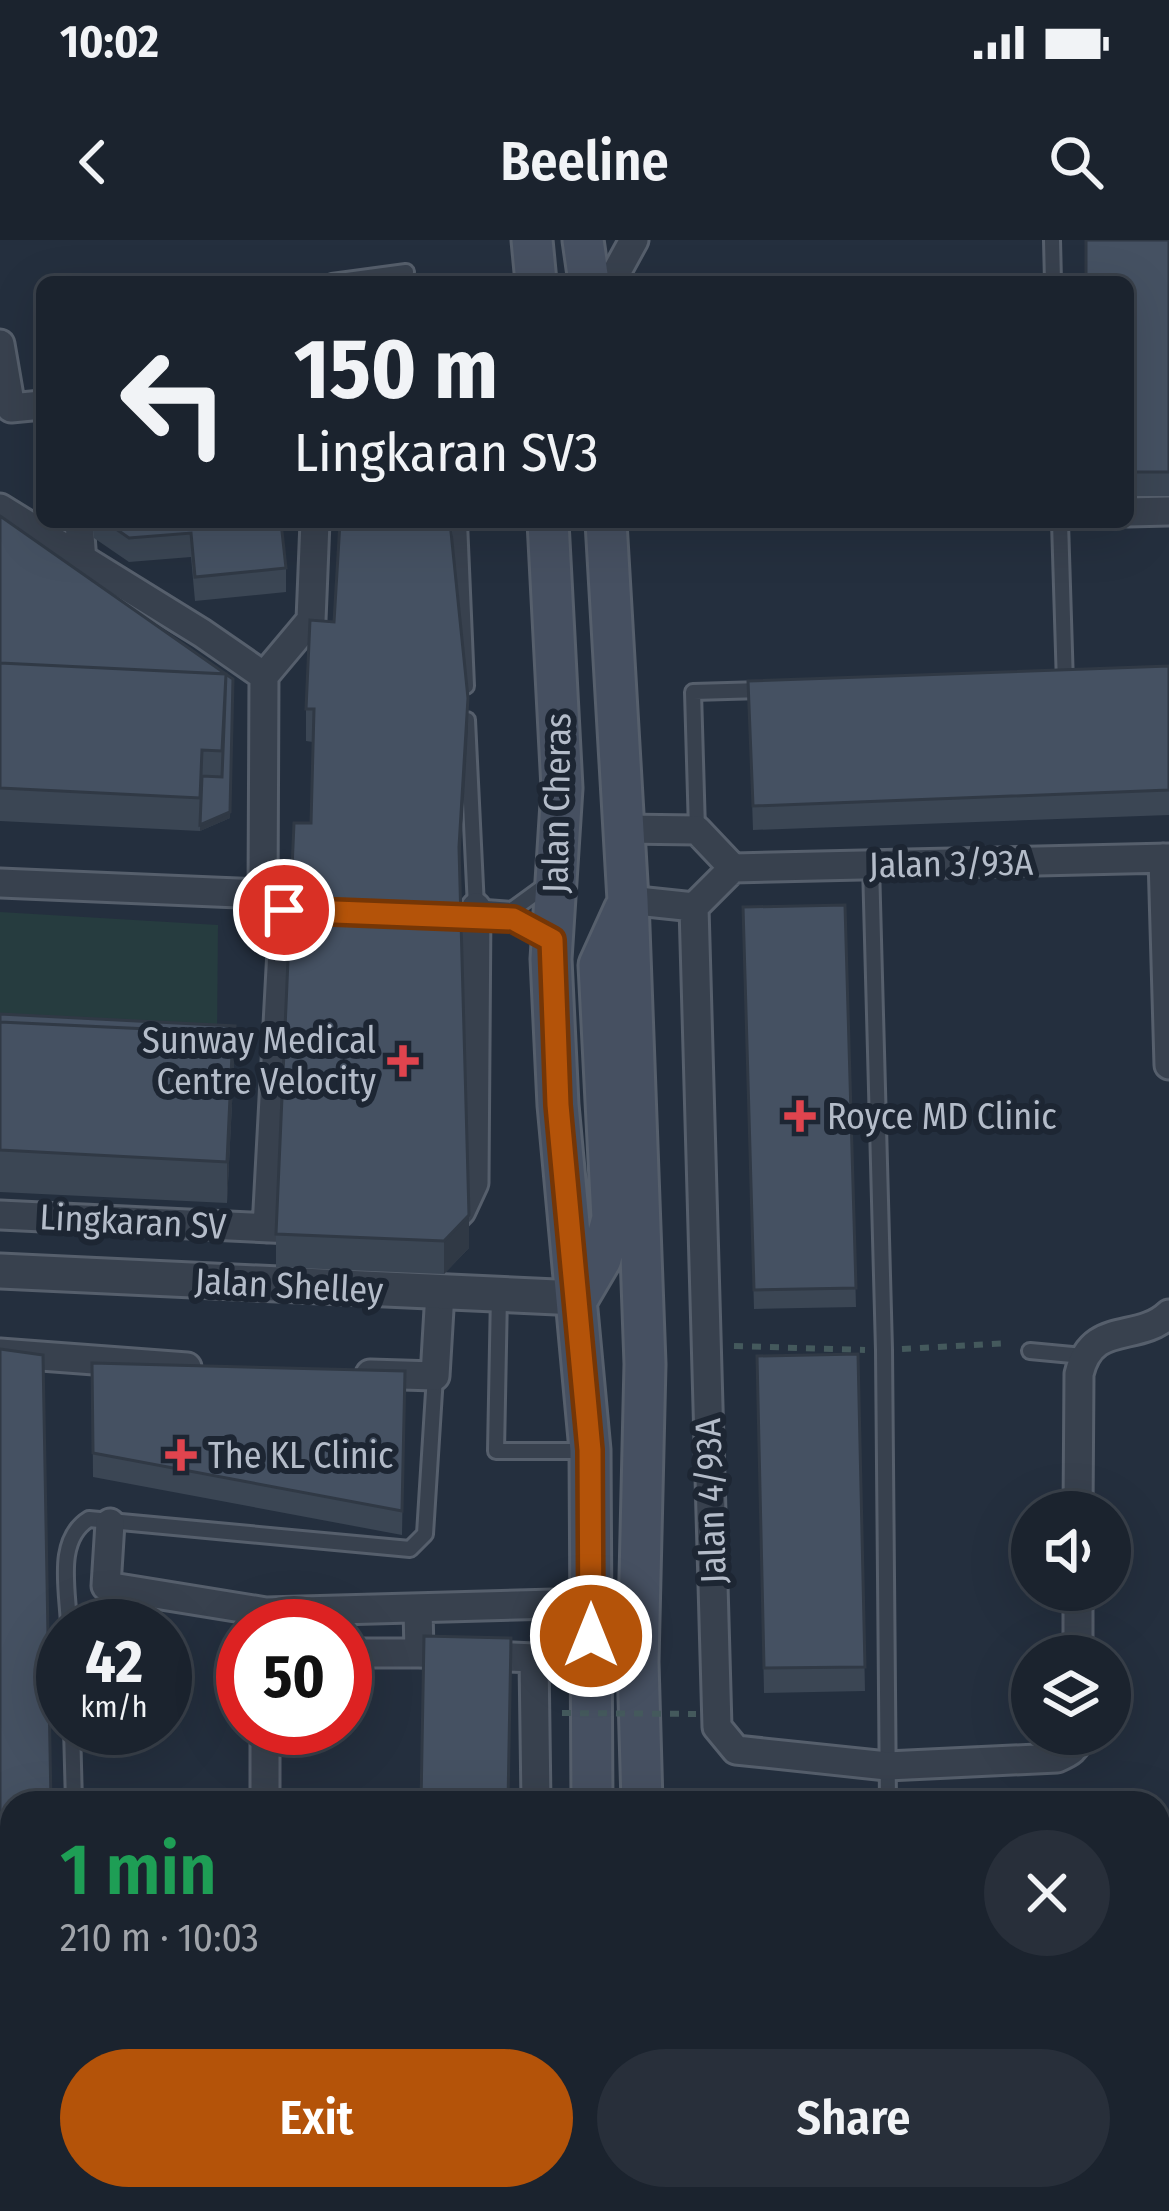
<!DOCTYPE html>
<html lang="en">
<head>
<meta charset="utf-8">
<style>
	:root { --surface:#1b232e; --page:#282f3a; --text:#f1f3f6; --muted:#a0a4aa; --line:#39404a; --accent:#b45309 }
	body { margin:0; font-family:"Fira Sans Condensed",sans-serif; background:var(--page); color:var(--text); height:100vh; display:flex; flex-direction:column; font-size:45px; white-space:nowrap }
	* { box-sizing:border-box; margin:0 }
	p { font-size:39px; color:var(--muted) }
	.icon { flex:none; width:66px; height:66px; fill:none; stroke:currentColor; stroke-width:2; stroke-linecap:round; stroke-linejoin:round }
	.map { position:relative; flex:1; overflow:hidden }
	.drawer { position:absolute; left:0px; top:1551px; width:1170px; height:420px; display:flex; flex-direction:column; background:var(--surface); border-radius:36px 36px 0 0; box-shadow:0 12px 48px #0002,0 0 0 3px var(--line) }
	.drawer>* { flex:none }
	.hud { position:absolute; left:36px; top:36px; width:1098px; height:252px; border-radius:18px; box-shadow:0 12px 48px #0002,0 0 0 3px var(--line); background:#1b232e; color:var(--text); overflow:hidden }
	.buttons { position:absolute; left:1011px; top:1251px; display:grid; gap:24px }
	.buttons a { display:grid; place-items:center; width:120px; height:120px; border-radius:50%; background:var(--surface); box-shadow:0 12px 48px #0002,0 0 0 3px var(--line); font-size:60px }
	.speed { position:absolute; left:36px; top:1359px; display:flex; gap:24px; font-size:60px; font-weight:700; text-align:center }
	.speed>* { display:grid; place-content:center; width:156px; height:156px; border-radius:50%; background:var(--surface); box-shadow:0 12px 48px #0002,0 0 0 3px var(--line); line-height:1 }
	.speed small { font-size:30px; font-weight:400 }
	.speed .limit { border:18px solid #d22; background:#fff; color:#111 }
	.pin { position:absolute; display:grid; place-items:center; width:102px; height:102px; color:#fff; margin:-51px; border:6px solid #fff; border-radius:50%; box-shadow:0 3px 12px #0007 }
	.me { position:absolute; width:132px; margin:-66px; rotate:0deg; stroke-linejoin:round; filter:drop-shadow(0 0 9px #0008) }
	.turn { display:flex; align-items:center; gap:42px; height:252px; padding:0 60px; font-size:54px }
	.turn .icon { width:156px; height:156px; stroke-width:2.5 }
	.turn b { display:block; font-size:84px; line-height:102px }
	.round { display:grid; place-items:center; flex:none; width:126px; height:126px; border-radius:63px; background:var(--page) }
	.head { display:flex; align-items:center; justify-content:space-between; height:204px; padding:0 60px }
	h1 { font-size:72px; font-weight:600; line-height:90px; color:#1e9e55 }
	.primary-button { display:flex; gap:24px; margin-top:auto; padding:24px 60px }
	.primary-button a { flex:1; height:138px; border-radius:72px; background:var(--accent); color:#fff; font-size:48px; font-weight:600; line-height:138px; text-align:center }
	.primary-button a+a { background:var(--page); color:var(--text) }
	.status { display:flex; justify-content:space-between; align-items:center; height:84px; padding:0 60px; background:var(--surface); direction:ltr }
	.status svg { height:33px; fill:currentColor }
	header { display:flex; justify-content:space-between; align-items:center; height:156px; padding:0 60px; background:var(--surface); font-size:54px; font-weight:600 }
	.map>svg:first-child { display:block }
</style>
</head>
<body>
<div class="status"><b>10:02</b><svg viewBox="0 0 49 12"><path d="M0 12V9h3v3zM5 12V6h3v6zM10 12V3h3v9zM15 12V0h3v12zM26 1h20v11H26zM47 4h2v5h-2z"/></svg></div>
<header><svg class="icon" aria-label="back" viewBox="0 0 24 24"><path d="M15 5l-7 7 7 7"/></svg>Beeline<svg class="icon" aria-label="search" viewBox="0 0 24 24"><circle cx="10" cy="10" r="6"/><path d="M15 15l6 6"/></svg></header>
<div class="map">
<svg width="1169" height="1971" viewBox="0 0 1169 1971">
	<rect width="100%" height="100%" fill="#242f3e"/>
	<path fill="#263c3f" d="M0 672 218 685 217 798 0 786Z"/>
	<g fill="none" stroke-linecap="round" stroke-linejoin="round">
		<g stroke="#565f6c" stroke-width="20">
			<path id="service" d="M1052 0 1053 42
				M332 42 406 32
				M459 282 466 446
				M1060 282 1065 444
				M467 480 476 667
				M697 590 693 452 762 450
				M871 625 884 1110 888 1563
				M472 667 512 670 549 643
				M475 678 513 679 550 699
				M499 1054 496 1211H585
				M1030 1111 1083 1116
				M69 1386C68 1350 55 1300 89 1279L410 1309 425 1294 435 1136
				M72 1488 74 1563
				M1158 1936H1169"/>
		</g>
		<g stroke="#565f6c" stroke-width="33">
			<path id="minor" d="M611 42 634 0
				M0 104 11 168 42 165
				M0 268 202 393 264 436
				M1128 272 1169 271
				M79 282 82 322
				M623 589 697 590 733 628
				M1163 618 1169 825
				M733 628 694 667 717 1487 736 1510 887 1526 1057 1518C1069 1513 1078 1509 1078 1494
				M733 628 1169 618
				M0 643 285 655 267 988
				M263 654 264 436 311 380 315 282
				M628 660 694 667
				M0 975 313 990
				M446 986 461 971 474 943 476 667
				M0 1113 187 1127
				M370 1134 435 1136 440 1052
				M1078 1272 1079 1134C1092 1079 1137 1104 1169 1074
				M110 1283 106 1346 266 1372 591 1363
				M418 1368 419 1413 534 1418 536 1563
				M345 1413H419
				M1078 1416V1350
				M265 1563V1488
				M1158 1602H1169
				M0 1649H12"/>
		</g>
		<g stroke="#565f6c" stroke-width="39">
			<path id="tertiary" d="M0 1031 578 1058"/>
		</g>
		<g stroke="#565f6c" stroke-width="45">
			<path id="secondary" d="M532 0 536 42
				M583 0 589 42
				M548 282 562 548 551 719 558 865 590 1210 592 1563
				M606 282 628 660 645 1124 638 1422 642 1563
				M578 1058 601 1019 612 978 599 725 624 670
				M602 1959V1971
				M654 1959 655 1971"/>
		</g>
		<path stroke="#44595c" stroke-width="6" stroke-dasharray="9 9" stroke-linecap="butt" d="M734 1106 865 1110
			M902 1109 1009 1103"/>
		<use href="#service" stroke="#38414e" stroke-width="14"/>
		<use href="#minor" stroke="#38414e" stroke-width="27"/>
		<use href="#tertiary" stroke="#38414e" stroke-width="33"/>
		<use href="#secondary" stroke="#465061" stroke-width="39"/>
		<path stroke="#44595c" stroke-width="6" stroke-dasharray="9 9" stroke-linecap="butt" d="M562 1473 696 1474"/>
	</g>
	<path fill="#3b4654" d="M1169 0V256H1128V42Z
		M0 276 233 439 230 578 200 591 0 581Z
		M92 282H281L286 328V352L195 361 191 317 129 322 94 298Z
		M1169 426V575L753 590 748 441Z
		M306 469 468 491 459 630 469 1008 444 1034 276 1027V994L311 583 313 502 306 501Z
		M845 665 856 1067 754 1069 743 667Z
		M0 774 235 804 227 963 0 952Z
		M0 1109 12 1563V1632H0Z
		M858 1114 865 1451 764 1453 757 1116Z
		M92 1123 405 1131 402 1295 93 1237Z"/>
	<path fill="#303945" d="M233 439 230 578 200 591 202 510V543L230 572Z
		M468 458V491L459 640V607Z
		M235 786V804L227 963V922Z
		M469 975V1008L444 1034V1001Z"/>
	<path fill="#455162" stroke="#303945" stroke-width="3" d="M1086 0H1169V232H1128V42H1086Z
		M0 276 233 439 230 572 200 585 202 536 222 537 226 434 0 423Z
		M106 282H281L286 328 195 337 191 293 129 298Z
		M340 282H450L468 458 459 607 469 975 444 1001 276 994 294 583H311L314 469H306L310 380 334 382Z
		M0 423 226 434 222 511 202 510 200 558 0 548Z
		M1169 426V550L753 566 748 441Z
		M845 665 856 1048 754 1050 743 667Z
		M0 774 235 786 233 815V793L0 782Z
		M0 782 233 793 227 922 0 910Z
		M0 1109 43 1115 51 1563H12V1608H0Z
		M858 1114 865 1427 764 1428 757 1116Z
		M92 1123 405 1131 402 1271 93 1213Z
		M424 1396 511 1398 508 1563H421Z"/>
	<g fill="none" stroke-linecap="round" stroke-linejoin="round">
		<g stroke="#753606" stroke-width="30">
			<path id="route" d="M284 670 513 679 552 700 558 865 590 1210 591 1396"/>
		</g>
		<use href="#route" stroke="#b45309" stroke-width="21"/>
	</g>
	<g fill="#e0444e" stroke="#1d2633" stroke-width="4.5">
		<path d="M397 803h12v12h12v12h-12v12h-12v-12h-12v-12h12z"/>
		<path d="M794 858h12v12h12v12h-12v12h-12v-12h-12v-12h12z"/>
		<path d="M175 1197h12v12h12v12h-12v12h-12v-12h-12v-12h12z"/>
	</g>
	<g text-anchor="middle" stroke-width="12" stroke-linejoin="round" paint-order="stroke">
		<g font-size="36" fill="#b4bcc9" stroke="#1d2633">
			<text transform="translate(556 563) rotate(-89)" y="13">Jalan Cheras</text>
			<text transform="translate(951 623) rotate(-1)" y="13">Jalan 3/93A</text>
			<text transform="translate(133 981) rotate(3)" y="13">Lingkaran SV</text>
			<text transform="translate(289 1045) rotate(3)" y="13">Jalan Shelley</text>
			<text transform="translate(710 1261) rotate(-92)" y="13">Jalan 4/93A</text>
		</g>
		<g font-size="36" fill="#b4bcc9" stroke="#1d2633" text-anchor="start">
			<text x="376" y="813" text-anchor="end">Sunway Medical<tspan x="376" dy="41">Centre Velocity</tspan></text>
			<text x="827" y="889">Royce MD Clinic</text>
			<text x="208" y="1228">The KL Clinic</text>
		</g>
	</g>
</svg>
<div class="buttons">
<a><svg class="icon" aria-label="sound" viewBox="0 0 24 24"><path d="M4 9h4l5-4v14l-5-4H4zM17 9q2 3 0 6"/></svg></a>
<a><svg class="icon" aria-label="layers" viewBox="0 0 24 24"><path d="M12 4l9 5-9 5-9-5zM3 14l9 5 9-5"/></svg></a>
</div>
<div class="speed"><div>42<small>km/h</small></div><div class="limit">50</div></div>
<div class="pin" style="left:284px;top:670px;background:#d93025"><svg class="icon" aria-label="arrive" viewBox="0 0 24 24"><path d="M6 21V4h12l-3 4 3 4H6"/></svg></div>
<svg class="me" style="left:591px;top:1396px" viewBox="-20 -20 40 40"><circle r="17" fill="#b45309" stroke="#fff" stroke-width="3"/><path d="M0-11L8 9 0 5-8 9z" fill="#fff"/></svg>
<div class="hud">
<div class="turn"><svg class="icon" aria-label="left" viewBox="0 0 24 24"><path d="M17 20v-9H6M10 6l-5 5 5 5"/></svg><div><b>150 m</b>Lingkaran SV3</div></div>
</div>
<section class="drawer">
<div class="head"><div><h1>1 min</h1><p>210 m · 10:03</p></div><a class="round"><svg class="icon" aria-label="close" viewBox="0 0 24 24"><path d="M6 6l12 12M18 6L6 18"/></svg></a></div>
<div class="primary-button"><a>Exit</a><a>Share</a></div>
</section>
</div>
</body>
</html>
